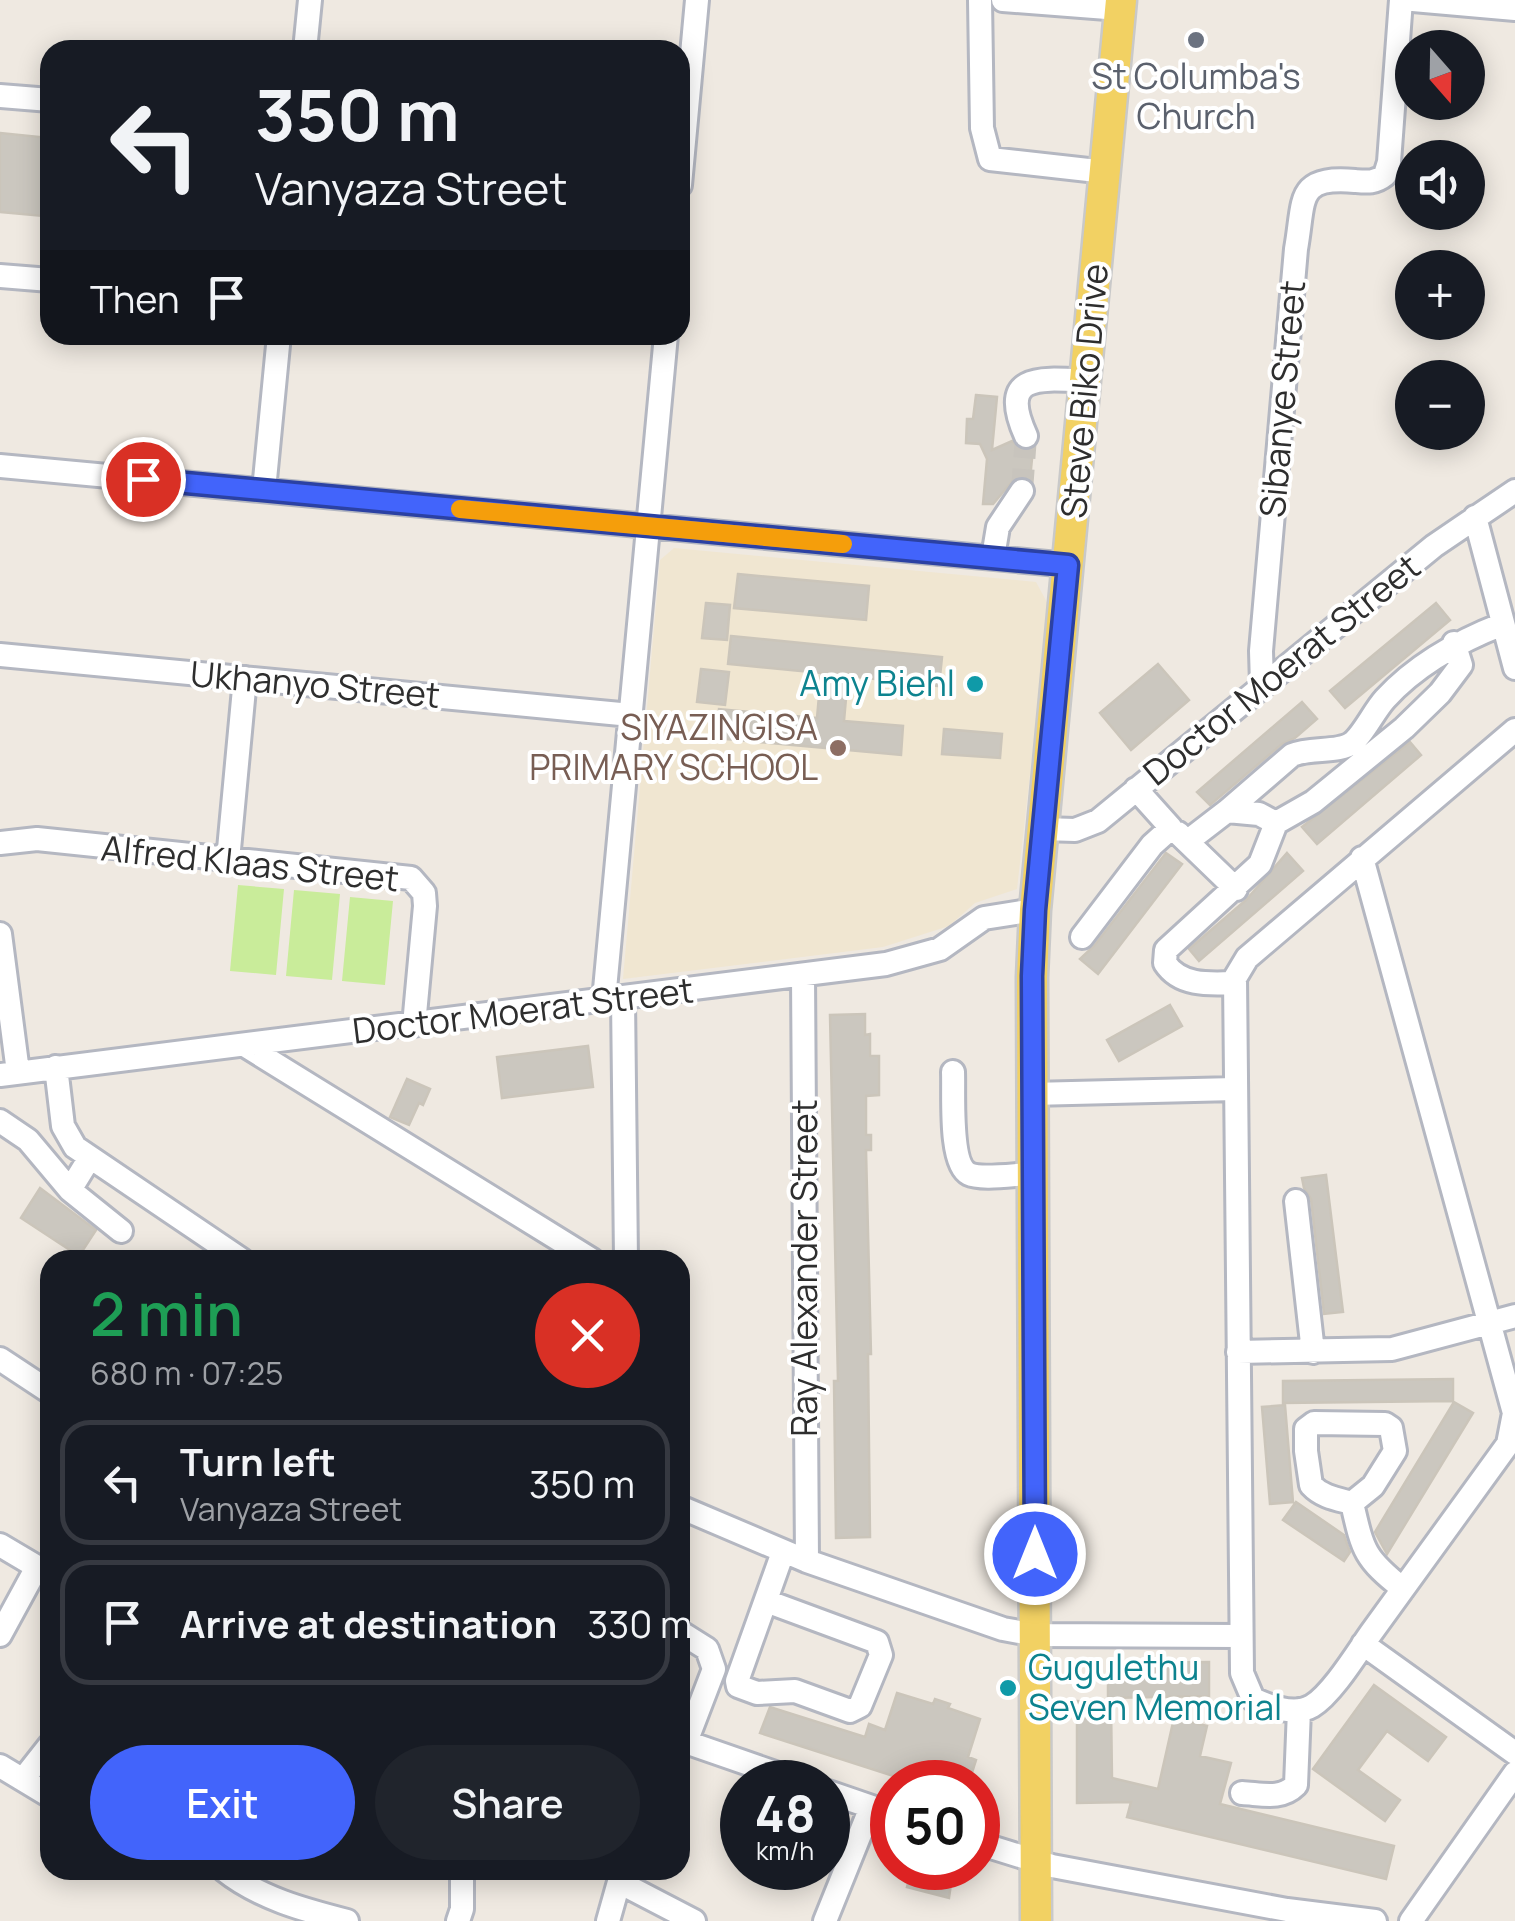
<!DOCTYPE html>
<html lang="en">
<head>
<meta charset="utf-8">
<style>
	:root { --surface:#171b24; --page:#20242c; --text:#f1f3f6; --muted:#9ea1a6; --line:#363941; --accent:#4264fb }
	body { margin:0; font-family:Manrope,sans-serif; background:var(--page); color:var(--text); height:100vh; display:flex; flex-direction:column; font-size:38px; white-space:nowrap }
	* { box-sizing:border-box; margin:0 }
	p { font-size:32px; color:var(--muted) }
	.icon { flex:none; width:55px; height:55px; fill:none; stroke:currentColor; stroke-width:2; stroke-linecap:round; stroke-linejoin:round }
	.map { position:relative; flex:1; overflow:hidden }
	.panel { position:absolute; left:40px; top:1250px; width:650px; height:630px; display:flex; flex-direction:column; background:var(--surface); border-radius:30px; box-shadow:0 5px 25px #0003 }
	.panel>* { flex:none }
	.banner { position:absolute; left:40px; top:40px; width:650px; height:305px; border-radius:30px; box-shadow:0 5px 25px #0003; background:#171b24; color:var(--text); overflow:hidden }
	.needle { width:65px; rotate:160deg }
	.controls { position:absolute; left:1395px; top:30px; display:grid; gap:20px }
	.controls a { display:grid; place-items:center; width:90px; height:90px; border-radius:50%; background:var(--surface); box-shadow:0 5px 25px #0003; font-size:50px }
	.speed { position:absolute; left:720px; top:1760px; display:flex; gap:20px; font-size:50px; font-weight:700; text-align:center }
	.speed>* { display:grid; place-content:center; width:130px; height:130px; border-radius:50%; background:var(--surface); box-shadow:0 5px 25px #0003; line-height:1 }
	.speed small { font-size:25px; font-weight:400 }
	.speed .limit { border:15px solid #d22; background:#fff; color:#111 }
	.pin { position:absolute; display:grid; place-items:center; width:85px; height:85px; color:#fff; margin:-42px; border:5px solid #fff; border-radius:50%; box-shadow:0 2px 10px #0007 }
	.me { position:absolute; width:110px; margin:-55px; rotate:0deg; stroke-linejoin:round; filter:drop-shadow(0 0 8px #0008) }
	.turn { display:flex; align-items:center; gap:35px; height:210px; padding:0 50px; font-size:45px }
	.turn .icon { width:130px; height:130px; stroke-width:2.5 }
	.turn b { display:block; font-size:70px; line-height:85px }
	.then { display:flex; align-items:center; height:95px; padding:0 50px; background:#0003; gap:20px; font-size:38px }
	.round { display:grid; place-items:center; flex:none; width:105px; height:105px; border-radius:52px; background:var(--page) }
	.headline { display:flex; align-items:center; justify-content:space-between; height:170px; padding:0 50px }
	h1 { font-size:60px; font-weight:600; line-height:75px; color:#1e9e55 }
	.primary-button { display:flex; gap:20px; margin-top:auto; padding:20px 50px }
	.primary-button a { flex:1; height:115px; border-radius:60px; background:var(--accent); color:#fff; font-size:40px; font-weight:600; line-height:115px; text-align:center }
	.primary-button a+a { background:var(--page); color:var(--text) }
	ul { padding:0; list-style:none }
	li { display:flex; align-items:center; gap:30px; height:125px; margin:0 20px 15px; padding:0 30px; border:5px solid var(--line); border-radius:30px }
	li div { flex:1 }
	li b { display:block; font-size:38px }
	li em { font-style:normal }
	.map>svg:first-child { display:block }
</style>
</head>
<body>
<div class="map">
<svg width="1515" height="1921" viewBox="0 0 1515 1921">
	<rect width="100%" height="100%" fill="#efe9e1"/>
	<path fill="#f0e6d1" d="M674 548 1036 582 1049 606 1017 889 975 903 949 926 883 947 623 979 660 560Z"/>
	<path fill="#c9ec9a" d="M238 885 284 889 276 975 230 971Z
		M294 890 340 894 332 980 286 976Z
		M350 897 393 901 385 985 342 981Z"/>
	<path fill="#cbc7bf" stroke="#cbc5ba" stroke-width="2.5" d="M0 133 50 138 43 216 0 212Z
		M976 395 997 397 992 450 1012 441 1022 450 1033 449 1030 479 1015 478 993 504H983L987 459 980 444 966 443 967 419H973Z
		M738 574 869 586 866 620 734 608Z
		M706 603 730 605 727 640 702 638Z
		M1436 603 1450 620 1345 708 1330 691Z
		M731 636 942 657 939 686 848 676 844 721 903 726 901 755 716 738 719 709 817 718 821 673 728 664Z
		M1158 664 1189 700 1131 750 1100 713Z
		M701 669 729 672 725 705 697 702Z
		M1302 702 1317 719 1295 738 1282 744 1210 805 1197 792Z
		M944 729 1002 734 1000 758 942 754Z
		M1410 742 1421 755 1317 844 1302 827Z
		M1166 853 1182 864 1098 974 1080 959 1094 946Z
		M1287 853 1303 871 1199 961 1189 949 1246 900Z
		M1170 1005 1182 1026 1119 1061 1107 1040Z
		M865 1014V1035L870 1034V1056H879V1095L866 1096V1135H871V1150H866L871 1354H868L870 1537 836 1538 834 1381H838L830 1015Z
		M588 1046 593 1087 502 1098 497 1057Z
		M407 1079 430 1089 423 1105 419 1103 409 1125 390 1117Z
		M1326 1175 1343 1312 1324 1314 1311 1199 1304 1188 1302 1178Z
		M40 1188 96 1230 79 1256 21 1218Z
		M1453 1379V1401L1283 1403V1381Z
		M1454 1402 1473 1413 1387 1554 1375 1532Z
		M1285 1405 1293 1502 1270 1504 1262 1407Z
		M1296 1502 1344 1535 1350 1552 1344 1561 1283 1520Z
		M1209 1662V1696L1108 1698V1663Z
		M1374 1685 1446 1737 1428 1761 1387 1731 1358 1770 1400 1800 1385 1821 1313 1769Z
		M897 1693 933 1704 935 1699 950 1704 948 1708 980 1719 968 1757 976 1760 969 1782H912L760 1733 770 1707 865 1737 869 1724 885 1730Z
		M1077 1701 1111 1704 1112 1778 1158 1789 1174 1718 1207 1726 1200 1756 1231 1763 1220 1804 1394 1846 1386 1879 1127 1817 1131 1802 1077 1803Z
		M910 1876 951 1884 949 1898 907 1887Z"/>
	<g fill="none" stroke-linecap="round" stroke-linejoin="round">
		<path stroke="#c8c4bd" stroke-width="22" stroke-dasharray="22 11" stroke-linecap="butt" d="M1022 491 1026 436"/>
		<g stroke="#b4b7c1" stroke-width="28">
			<path id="minor" d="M980 0 982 128 990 159 1106 172
				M1003 0 1120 9
				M1413 0 1515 9
				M305 50 310 0
				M0 96 50 100
				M680 185 697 0
				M0 276 50 280
				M1026 436C998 374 1038 378 1086 381
				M0 466 1069 565
				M264 490 279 335
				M1475 517 1515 668
				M993 557 998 527 1022 491
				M0 655 631 715
				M1262 685 1261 651 1296 249C1305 199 1295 176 1355 181 1367 182 1375 183 1385 175L1389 162 1401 0
				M1227 811 1292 755C1310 747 1339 753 1352 743 1363 735 1374 711 1385 699 1417 664 1459 641 1503 624
				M1043 829 1075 830 1098 821 1434 546 1515 491
				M1178 833 1236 889
				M1188 841 1227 811 1259 814 1276 823
				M0 843 37 839 411 878 424 893 425 906 414 1025
				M1362 858 1514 1413 1508 1444C1462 1507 1416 1570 1371 1633 1357 1653 1332 1694 1312 1706 1295 1716 1270 1707 1253 1699L1242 1673 1235 978 1247 958 1515 730
				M228 860 245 678
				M0 934 18 1072
				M1082 937 1152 845 1171 828 1136 789
				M803 975 807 1561
				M1234 983C1209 984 1180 986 1165 963L1166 950 1260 864 1276 823 1313 802 1404 728 1440 693 1461 665 1454 643
				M623 998 626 1260
				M604 1000 666 335
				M246 1046 592 1260
				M56 1067 63 1126 75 1147 242 1260
				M953 1072C954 1094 949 1164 969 1174 981 1180 1018 1174 1033 1174
				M0 1075 886 964 940 949 984 918 1035 910
				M1031 1094 1235 1089
				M0 1121 28 1140 70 1190 89 1159
				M70 1190 121 1231
				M1296 1201 1313 1352
				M1238 1352 1392 1349 1515 1316
				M0 1359 50 1392
				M1314 1423 1385 1424 1391 1428 1395 1451 1373 1486 1352 1503C1337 1499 1322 1497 1311 1485L1306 1451V1429Z
				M1352 1503C1363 1551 1364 1558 1403 1589
				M680 1507 807 1561 1003 1629 1036 1635 1239 1636
				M0 1545 49 1574
				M766 1601 877 1642 881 1655 860 1706 850 1711 795 1691 757 1693 738 1686 737 1681 783 1552
				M680 1632 707 1649 714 1669 686 1742
				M0 1635 37 1567
				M1363 1644 1515 1753
				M680 1740 801 1782
				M0 1766 50 1796
				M24 1778 50 1745
				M828 1792 892 1814
				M1242 1793C1262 1794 1281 1800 1296 1785L1299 1710
				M978 1843 1052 1866 1287 1910 1375 1921
				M224 1870C259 1898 304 1910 347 1921
				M625 1870 619 1882 694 1921
				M458 1921 462 1909V1870
				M608 1921 619 1882
				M825 1921 871 1807
				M1411 1921 1515 1773"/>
		</g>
		<g stroke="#c9c9c9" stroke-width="35">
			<path id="major" d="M1036 1921 1032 977 1035 910 1121 0"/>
		</g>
		<use href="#minor" stroke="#fff" stroke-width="22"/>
		<use href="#major" stroke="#f2d163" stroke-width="30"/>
	</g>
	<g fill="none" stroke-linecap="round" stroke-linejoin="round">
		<g stroke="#2b41a3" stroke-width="25">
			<path id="route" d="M143 479 1068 565 1035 910 1032 976 1035 1554"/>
		</g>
		<use href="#route" stroke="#4264fb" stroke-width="18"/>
		<path stroke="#f59e0b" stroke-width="18" d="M460 509 843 544"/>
	</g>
	<circle fill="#6b7280" stroke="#fff" stroke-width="4" cx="1196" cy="40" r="10"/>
	<g fill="#0f9aa8" stroke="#fff" stroke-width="4">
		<circle cx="975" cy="684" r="10"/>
		<circle cx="1008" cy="1688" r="10"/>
	</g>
	<circle fill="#8d6e63" stroke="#fff" stroke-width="4" cx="838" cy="748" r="10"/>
	<g text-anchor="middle" stroke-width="8" stroke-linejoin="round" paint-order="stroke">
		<g font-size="35" fill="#5b616d" stroke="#fff">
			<text x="1196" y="89">St Columba's<tspan x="1196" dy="40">Church</tspan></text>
		</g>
		<g font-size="35" fill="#2e2e2e" stroke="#fff">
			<text transform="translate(1085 391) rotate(-85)" y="12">Steve Biko Drive</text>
			<text transform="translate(1283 399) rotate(-85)" y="12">Sibanye Street</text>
			<text transform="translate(1282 670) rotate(-39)" y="12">Doctor Moerat Street</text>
			<text transform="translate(315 685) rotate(5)" y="12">Ukhanyo Street</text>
			<text transform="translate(250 864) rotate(6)" y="12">Alfred Klaas Street</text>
			<text transform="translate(523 1011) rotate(-7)" y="12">Doctor Moerat Street</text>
			<text transform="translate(805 1268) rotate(-90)" y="12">Ray Alexander Street</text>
		</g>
		<g font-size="35" fill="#0d838f" stroke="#fff" text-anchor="end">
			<text x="955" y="696">Amy Biehl</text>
			<text x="1028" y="1680" text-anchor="start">Gugulethu<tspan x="1028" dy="40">Seven Memorial</tspan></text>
		</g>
		<g font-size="35" fill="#785e54" stroke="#fff" text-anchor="end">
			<text x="818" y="740">SIYAZINGISA<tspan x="818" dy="40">PRIMARY SCHOOL</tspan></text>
		</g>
	</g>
</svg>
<div class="controls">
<a><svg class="needle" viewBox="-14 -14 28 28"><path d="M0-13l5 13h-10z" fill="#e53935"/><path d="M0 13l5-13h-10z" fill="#9ea1a6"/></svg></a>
<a><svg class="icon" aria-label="sound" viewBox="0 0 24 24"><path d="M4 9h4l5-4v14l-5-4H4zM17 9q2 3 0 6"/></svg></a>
<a>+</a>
<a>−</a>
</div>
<div class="speed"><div>48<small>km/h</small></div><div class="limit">50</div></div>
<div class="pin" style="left:143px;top:479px;background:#d93025"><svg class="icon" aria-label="arrive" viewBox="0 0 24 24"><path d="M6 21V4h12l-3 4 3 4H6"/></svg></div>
<svg class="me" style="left:1035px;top:1554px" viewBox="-20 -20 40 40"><circle r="17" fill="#4264fb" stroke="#fff" stroke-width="3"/><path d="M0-11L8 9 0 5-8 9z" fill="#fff"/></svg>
<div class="banner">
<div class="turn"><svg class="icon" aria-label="left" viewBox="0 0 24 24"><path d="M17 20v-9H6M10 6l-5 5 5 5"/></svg><div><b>350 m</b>Vanyaza Street</div></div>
<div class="then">Then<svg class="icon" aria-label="arrive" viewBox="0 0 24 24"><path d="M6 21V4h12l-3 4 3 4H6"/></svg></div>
</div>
<section class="panel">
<div class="headline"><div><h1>2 min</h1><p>680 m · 07:25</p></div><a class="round" style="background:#d93025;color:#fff"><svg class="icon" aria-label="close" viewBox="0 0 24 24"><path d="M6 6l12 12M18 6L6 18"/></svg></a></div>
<ul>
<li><svg class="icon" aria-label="left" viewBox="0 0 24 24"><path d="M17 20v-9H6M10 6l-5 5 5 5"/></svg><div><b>Turn left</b><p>Vanyaza Street</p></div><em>350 m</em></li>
<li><svg class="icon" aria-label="arrive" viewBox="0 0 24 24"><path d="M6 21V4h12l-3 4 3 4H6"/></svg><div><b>Arrive at destination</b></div><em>330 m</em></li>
</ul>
<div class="primary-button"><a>Exit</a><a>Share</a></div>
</section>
</div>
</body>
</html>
